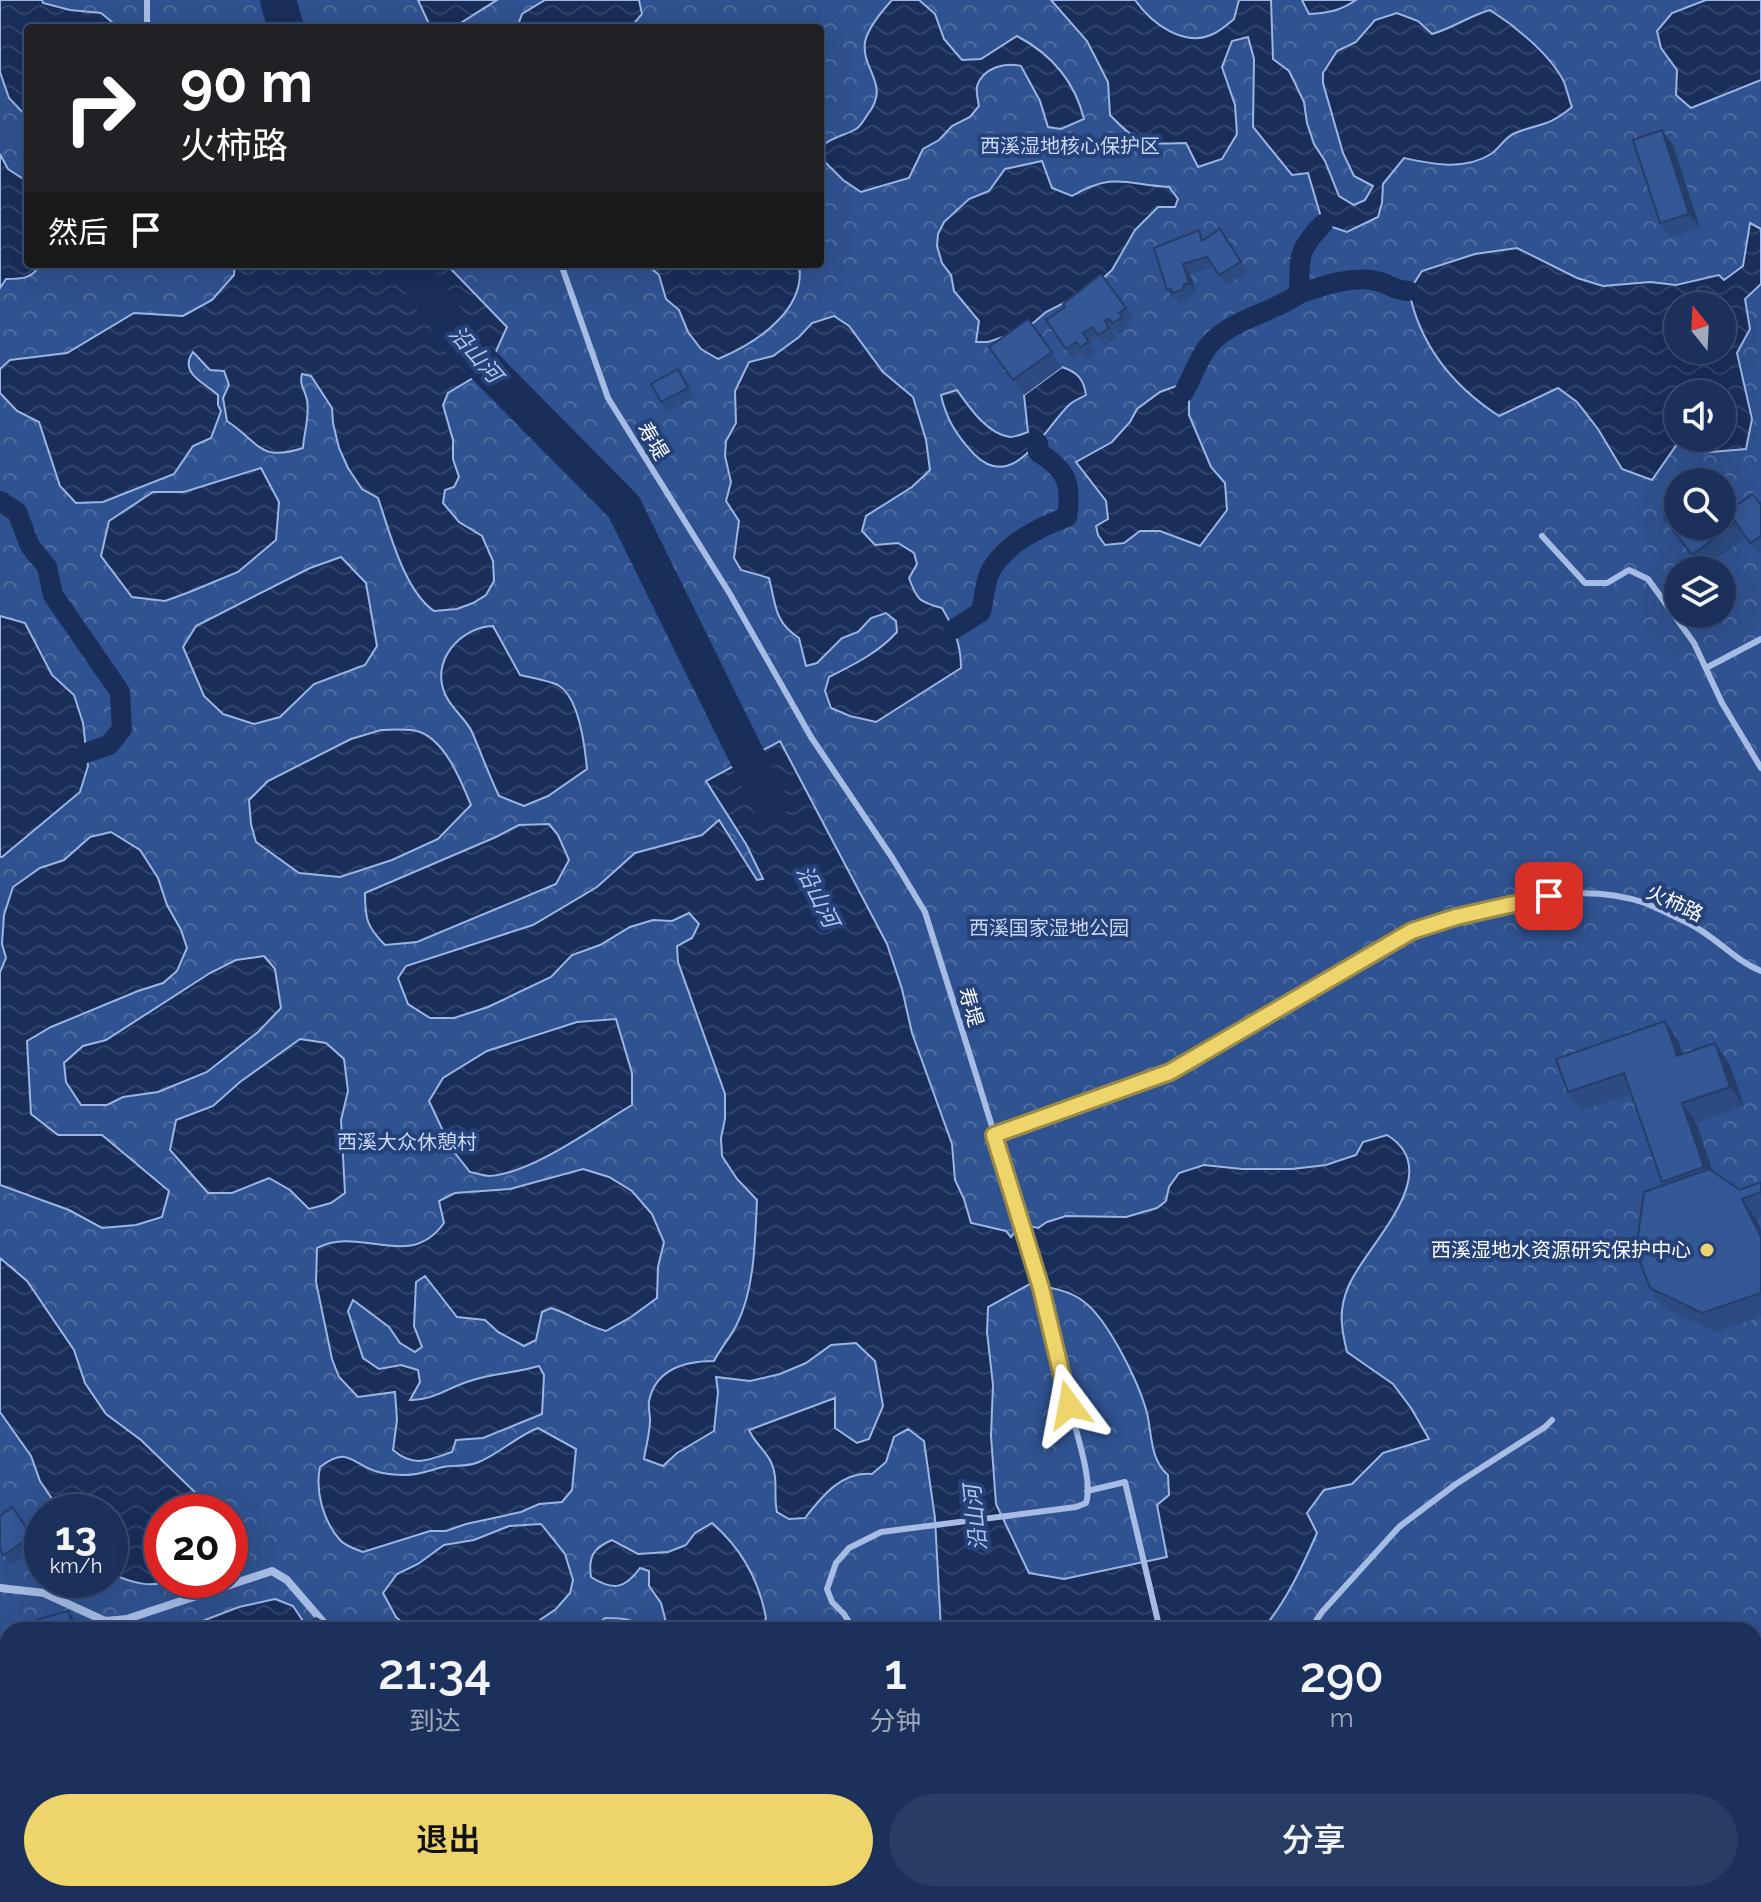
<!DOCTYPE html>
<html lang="zh">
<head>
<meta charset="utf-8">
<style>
	:root { --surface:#1b315b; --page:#283d64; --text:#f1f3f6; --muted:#a0a9bb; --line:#394c71; --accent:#edd46b }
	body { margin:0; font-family:Raleway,"Noto Sans SC",sans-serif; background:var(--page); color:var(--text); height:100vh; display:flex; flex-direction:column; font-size:30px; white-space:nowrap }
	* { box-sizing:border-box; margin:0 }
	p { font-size:26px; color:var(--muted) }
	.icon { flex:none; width:44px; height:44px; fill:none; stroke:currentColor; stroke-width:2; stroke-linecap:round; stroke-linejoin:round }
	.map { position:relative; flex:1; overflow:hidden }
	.details { position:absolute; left:0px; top:1622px; width:1762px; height:280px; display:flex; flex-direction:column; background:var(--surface); border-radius:24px 24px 0 0; box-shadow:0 8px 32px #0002,0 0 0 2px var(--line) }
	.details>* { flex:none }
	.top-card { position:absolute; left:24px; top:24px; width:800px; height:244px; border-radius:8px; box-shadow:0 8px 32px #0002,0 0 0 2px var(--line); background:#202124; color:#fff; overflow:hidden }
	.needle { width:52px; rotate:342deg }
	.buttons { position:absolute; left:1664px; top:292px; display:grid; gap:16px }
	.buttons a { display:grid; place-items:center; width:72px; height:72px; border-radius:50%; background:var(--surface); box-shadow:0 8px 32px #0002,0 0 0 2px var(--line); font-size:40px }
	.speed { position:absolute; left:24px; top:1494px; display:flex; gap:16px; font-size:40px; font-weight:700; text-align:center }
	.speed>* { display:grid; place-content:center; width:104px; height:104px; border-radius:50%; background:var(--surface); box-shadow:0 8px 32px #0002,0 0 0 2px var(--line); line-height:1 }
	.speed small { font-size:20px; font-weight:400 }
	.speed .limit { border:12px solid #d22; background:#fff; color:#111 }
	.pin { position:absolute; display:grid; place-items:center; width:68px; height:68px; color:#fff; margin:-34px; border-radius:16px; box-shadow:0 4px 12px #0006 }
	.me { position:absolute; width:88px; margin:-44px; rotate:347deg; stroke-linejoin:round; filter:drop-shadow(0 0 6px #0008) }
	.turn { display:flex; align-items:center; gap:28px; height:168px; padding:0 24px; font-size:36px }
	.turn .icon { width:104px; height:104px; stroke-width:2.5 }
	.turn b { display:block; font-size:56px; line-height:68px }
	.then { display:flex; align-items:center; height:76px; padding:0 24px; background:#0003; gap:16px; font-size:30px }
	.eta { display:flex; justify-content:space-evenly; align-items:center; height:136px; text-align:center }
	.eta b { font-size:48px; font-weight:600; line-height:56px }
	.action { display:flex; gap:16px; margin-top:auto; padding:16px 24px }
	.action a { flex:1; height:92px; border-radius:48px; background:var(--accent); color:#111; font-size:32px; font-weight:600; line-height:92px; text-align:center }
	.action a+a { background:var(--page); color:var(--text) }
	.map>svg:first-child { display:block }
</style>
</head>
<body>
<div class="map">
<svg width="1761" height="1902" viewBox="0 0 1761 1902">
	<defs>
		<pattern id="park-crowns" width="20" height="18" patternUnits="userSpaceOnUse" patternTransform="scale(2)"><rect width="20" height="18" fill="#2f5290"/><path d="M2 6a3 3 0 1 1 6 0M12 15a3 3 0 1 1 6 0" fill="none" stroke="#4e6ca1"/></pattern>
		<pattern id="water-waves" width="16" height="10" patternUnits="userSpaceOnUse" patternTransform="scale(2)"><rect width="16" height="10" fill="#192e59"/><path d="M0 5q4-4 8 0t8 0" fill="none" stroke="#30436a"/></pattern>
	</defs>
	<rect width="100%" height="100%" fill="#244179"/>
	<path fill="url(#park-crowns)" fill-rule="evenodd" d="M0 0H1761V1902H0ZM28 28H820V264H28ZM1678 306H1722V350H1678ZM1678 394H1722V438H1678ZM1678 482H1722V526H1678ZM1678 570H1722V614H1678ZM42 1512H110V1580H42ZM162 1512H230V1580H162ZM8 1630H1754V1894H8Z"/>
	<path fill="url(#water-waves)" stroke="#9bb6e4" stroke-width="2" fill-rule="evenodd" d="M0 0H42L43 3 70 10 101 13 118 27 28 28V118L9 98 0 72Z
		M418 0H497L459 24H429Z
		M545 0H639L642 14 630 28H517L522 14Z
		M892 0H919L935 14 944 39 962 60 981 59 1017 36C1051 54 1075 82 1084 119L1061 129 1048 127 1040 101 1021 66C1004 62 983 68 977 86 976 92 978 101 979 106L970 117 952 126 939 140 923 149 909 178 861 192 843 180 822 159 823 145C835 136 846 135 856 129 861 126 865 118 868 114 891 84 861 70 865 42 868 27 882 11 892 0Z
		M1051 0H1135C1151 23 1184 48 1213 34 1220 31 1228 24 1234 19L1239 0H1271L1273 59 1289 71 1304 102 1307 123 1314 144 1325 161 1339 196 1354 205 1365 200 1373 186 1354 176 1343 153 1323 83V73L1337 51 1356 42 1375 20 1397 13 1418 21 1432 34C1453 28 1469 16 1490 10 1515 26 1551 55 1564 82 1567 90 1569 99 1572 107 1548 127 1540 123 1515 133 1505 137 1500 148 1491 154 1464 171 1432 164 1404 158L1383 184 1382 203 1378 217 1347 232 1323 224 1308 173 1292 175 1253 127 1254 59 1248 37 1232 41 1222 67 1235 105 1237 134 1222 159 1198 167 1186 143C1143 144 1141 147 1110 115L1108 82 1087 41Z
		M1302 0H1356C1340 11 1328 13 1309 14Z
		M1706 0H1761V80L1691 108 1676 95 1677 70 1661 48 1657 31 1672 13Z
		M0 154 8 169 28 182V264H40C33 279 21 279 6 279L0 288Z
		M1042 161 1052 188 1072 196C1114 172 1124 184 1169 187L1178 199 1175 207H1158L1135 230 1112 270 1091 289 1046 312 1026 329 988 342H976L979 321 954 291 951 275 942 263 937 246 938 234 944 222 969 199 989 191 1005 169Z
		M1750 223 1761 229V284L1745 299 1750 329 1737 353 1752 419 1746 449 1699 453 1680 440 1652 480 1622 469 1598 429 1577 402 1558 388 1499 416C1453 386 1420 346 1409 291L1422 271 1475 254 1517 248 1577 278 1603 286 1650 282 1676 285 1719 275 1724 280 1743 266ZM1678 306H1722V350H1678ZM1678 394H1722V438H1678Z
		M235 264H446L507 327 488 369 448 393 443 405 453 440V459L459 477 454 487 445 490 443 503 459 522 482 536 493 561 494 581 486 595 473 603 457 609 434 611C404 590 390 533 378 498L362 489 348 468 339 448 333 423 332 408 311 376 302 374C299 385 305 390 307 400 310 416 304 432 303 448 259 462 261 444 227 421L223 398 229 385 224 371 210 370 193 352C178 373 205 383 218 395V405L221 411 211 438 193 446 174 474 103 502 76 503 60 486 39 422 17 411 0 393V369L10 360 67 353 134 313 183 316 212 300 234 275Z
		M646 264H799C807 310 756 343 718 359L701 349 688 332 679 310 666 299 659 275Z
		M834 316 849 326 883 372 913 397 926 440 930 470 912 487 866 516 862 531 875 545 898 543 914 553 917 564 909 578C917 600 919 602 942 608 954 628 961 644 961 668L876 722 850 716 831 708 825 691 829 677C853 665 878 653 897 632L896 621 886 613 871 618 858 632 842 638 817 663 806 666 799 638C774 622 776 605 769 578L741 570 734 558 739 521 726 501 731 482 725 456 726 441 736 423 735 391 749 362 773 356 799 337 812 323Z
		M1062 367C1077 372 1084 379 1086 395 1081 398 1075 400 1070 404 1046 426 1014 495 974 454 957 436 946 419 941 395L957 390C969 407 987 434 1010 437 1015 437 1023 434 1028 432L1024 395Z
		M1179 385 1189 399V415L1211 467 1225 483 1227 510 1200 546 1160 531H1140L1124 543 1105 545 1098 535 1096 526 1108 519 1106 501 1076 462 1112 442 1130 422 1137 409 1160 392Z
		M261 468 279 502 276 540 238 572 187 593 165 601 132 597 101 556 109 521 153 492H184Z
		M341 557 366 583 377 646 365 665 314 684 280 717 254 724 223 714 204 696 183 647 196 626 310 568Z
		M0 616 25 623 52 675 74 695 83 723 88 766 80 792 2 857H0Z
		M493 626 520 675C532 678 547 680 558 685 579 697 585 747 587 769L548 796 524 806 499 796C489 775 481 753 472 732 466 719 452 709 446 696 429 662 460 627 493 626Z
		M381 730C392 730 409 728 420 732 446 742 461 781 471 805L438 839 392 860 340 877 299 873 256 842 251 824 249 800 268 781 351 739Z
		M780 741 887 944 902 989 912 1033 952 1144 955 1180 964 1199 971 1223 1006 1231 1011 1237 1020 1224 1038 1228 1047 1222 1066 1216 1126 1217 1157 1208 1166 1201 1169 1187 1179 1173 1204 1165 1242 1169H1292L1326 1165 1356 1155 1363 1142 1387 1135C1448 1172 1367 1244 1349 1285 1338 1310 1341 1327 1347 1352L1393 1384 1411 1408 1429 1439 1383 1453 1352 1484 1324 1490 1307 1513 1317 1533C1302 1567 1286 1602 1262 1630H941L935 1518 924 1441 908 1429 894 1437 886 1462 872 1474C842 1471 822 1496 805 1518L789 1519 777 1512C773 1495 779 1479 771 1462 765 1450 754 1442 749 1430L835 1398V1428L857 1443 869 1439 883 1406 875 1361 856 1343 831 1345 806 1363 780 1374 750 1381 716 1377 718 1392 714 1431 677 1453 663 1466 644 1459C646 1446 650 1433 650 1420 650 1414 648 1407 649 1401 656 1368 686 1361 714 1361 721 1347 731 1337 737 1324 755 1288 755 1239 757 1200L737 1179 722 1156 721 1138 725 1119V1094L678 962 677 946 692 938 699 924 689 913 672 921 653 920 630 927 600 945 572 955 551 977 488 1007 454 1018H430L408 1004 398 978 406 966 533 925 597 887 635 853 702 835 719 820 757 880 763 879 746 844 706 781ZM1030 1284C1047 1287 1069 1290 1083 1301 1108 1319 1139 1383 1147 1413 1152 1434 1150 1460 1168 1475L1169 1495 1157 1505 1167 1557 1064 1579 1029 1573 996 1504 991 1436 993 1385 987 1332 988 1307Z
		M549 824 558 835 569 860 556 884 417 942 385 945C367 927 365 919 365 893L496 837 519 825Z
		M111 832 140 850 158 878 167 905 181 930 187 948 177 971 163 983 138 991 51 1027 27 1041 31 1114 58 1135H102L169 1191 162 1217 136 1225 102 1228 69 1210 0 1185V972L6 958 2 944 4 915 13 887 40 868 64 860 90 837Z
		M264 956 275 969 281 1008 258 1032 207 1072 158 1092 123 1097 107 1105H81L66 1082 64 1063 83 1046 106 1040 210 973 236 960Z
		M616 1019 632 1073V1105C596 1126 531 1174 489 1176 484 1176 476 1173 470 1172L451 1148 429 1101 443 1078 487 1051 577 1022Z
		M300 1039 326 1043 344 1059 348 1091 341 1120 345 1193 331 1203 309 1209 290 1190 269 1178 232 1193H208L170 1150 176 1120 213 1106 240 1082Z
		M583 1169 609 1177 632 1191 652 1214 664 1242 658 1267 657 1298 631 1317 606 1331C586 1326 570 1314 551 1308L542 1312 536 1340 524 1346 498 1332 485 1320 457 1317 425 1276 416 1282 414 1326 422 1347 415 1352 400 1343 389 1327 353 1300 348 1311 363 1358 379 1369 401 1365 418 1370 420 1382 410 1400C432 1401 449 1387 470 1381 493 1373 516 1373 539 1366L544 1375 542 1414 483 1438 456 1440 452 1452C428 1460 414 1468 393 1450L397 1420 395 1392 358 1397 339 1377 332 1359 316 1282 317 1248C361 1225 409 1272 444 1223L439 1201 455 1193 510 1189Z
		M0 1258 27 1281 74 1350 85 1383 106 1414 141 1440 202 1499 209 1512H162V1580H176C150 1588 134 1584 110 1573V1512H61L40 1481 31 1456 0 1412Z
		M538 1428 576 1449 572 1490 562 1502 539 1504 521 1512 466 1524 446 1531H430L363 1552C355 1549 345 1546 340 1540 323 1521 315 1491 320 1467 347 1446 350 1462 375 1471 384 1474 397 1475 406 1475 419 1475 431 1470 443 1467 456 1464 466 1468 479 1462 500 1453 517 1436 538 1428Z
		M712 1523C741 1548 759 1580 766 1618L760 1630H668L661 1603 649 1586V1571L640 1568C625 1589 613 1591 591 1577 588 1557 593 1548 612 1540L638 1554 668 1552 686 1545 695 1533Z
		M541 1524 565 1554 573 1580 570 1593 556 1609 525 1630H411L396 1617 383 1593 397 1574 418 1564 444 1545 474 1540 509 1526Z
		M275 1599 293 1606 309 1630H179L239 1607Z
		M605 1618C622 1618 636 1619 650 1630H591Z
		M8 1731V1764L0 1771V1737Z
		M8 1787V1894H196L200 1902H0V1789Z
		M960 1894H1042L1043 1902H960Z"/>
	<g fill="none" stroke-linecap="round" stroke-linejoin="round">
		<path stroke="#192e59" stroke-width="20" d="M1299 294C1322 286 1355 274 1380 282 1391 285 1396 291 1409 291
			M1184 392C1193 376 1201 350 1216 338 1241 317 1273 312 1299 294 1300 257 1296 252 1323 224
			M0 501 17 512 30 546 47 567 53 595 120 692 122 729 109 745 86 753
			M954 629 981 612C984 599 985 579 992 568 1009 542 1038 528 1067 517 1072 483 1067 470 1038 452V443
			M614 1894 632 1902
			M386 1902 415 1894"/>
		<path stroke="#192e59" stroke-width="36" d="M278 0 286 28
			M408 264 465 346 624 507 770 803"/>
		<path stroke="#a6bce4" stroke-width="6" d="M147 0V28
			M561 264 608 398 730 594 811 737 893 859 925 912C976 1075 1029 1237 1069 1403 1074 1427 1094 1481 1086 1503L1076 1507 881 1532 849 1548 836 1563 827 1589 832 1602 844 1614 854 1630
			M1542 536 1585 583H1607L1629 570 1648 579 1694 643 1722 703 1761 768
			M1706 668 1761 639
			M994 1135 1170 1072 1412 931C1484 908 1571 877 1645 903 1660 909 1675 917 1690 924 1716 937 1734 960 1761 971
			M1087 1491 1125 1482 1160 1630
			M1310 1630 1322 1612 1399 1527 1456 1484 1545 1427 1552 1420
			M1754 1880 1761 1881
			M1660 1902 1681 1894"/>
		<path stroke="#a6bce4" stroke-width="7" d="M551 1902H554"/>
		<path stroke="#a6bce4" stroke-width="8" d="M0 1588 44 1593 105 1621 127 1619 272 1571 287 1580 330 1630
			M738 1894 754 1902
			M917 1902V1894"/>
	</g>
	<path fill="#2d4b81" d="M1673 145 1700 228 1671 238 1660 223Z
		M1220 229 1248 272 1226 285 1213 267 1190 274 1196 293 1190 294 1191 299 1179 303 1177 299 1174 300 1167 290 1154 248 1205 239Z
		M1101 274 1133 318 1126 323 1129 327 1120 333 1116 329 1112 331 1116 337 1105 345 1099 337 1090 343 1096 352 1087 357 1082 352 1073 359 1046 320 1065 307Z
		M1028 319 1062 367 1024 395 989 347Z
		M685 379 695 397 668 412 661 402Z
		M1761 503V551L1757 553 1728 511Z
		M1722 504 1746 537 1702 569 1664 518Z
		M1665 1021 1678 1040 1683 1054 1729 1063 1744 1106 1696 1123 1713 1172 1740 1190 1761 1182V1217L1756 1219 1761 1229V1317L1716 1332 1663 1308 1650 1288 1664 1185 1632 1094 1581 1111 1568 1092Z
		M12 1507 39 1546 11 1565 4 1555Z
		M1761 1745V1804L1754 1809V1747H1758Z"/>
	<path fill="#243d69" d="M1662 130 1673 145 1700 228 1689 214Z
		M1183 264 1190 274 1196 293 1189 283Z
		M1665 1021 1678 1040 1691 1076 1677 1056Z
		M1715 1043 1729 1063 1744 1106 1730 1087Z
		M1682 1103 1696 1123 1718 1187 1704 1167Z
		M1742 1199 1756 1219 1761 1229V1237Z
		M68 1611 75 1621 78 1630H74Z"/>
	<path fill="#345796" stroke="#243d69" stroke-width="2" d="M1662 130 1689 214 1660 223 1633 140Z
		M1220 229 1241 262 1219 275 1207 257 1183 264 1189 283 1183 285 1184 289 1172 293 1171 289 1167 290 1154 248 1199 230 1202 241Z
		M1101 274 1126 308 1119 313 1122 317 1113 323 1109 319 1105 321 1109 328 1098 335 1092 327 1083 333 1089 342 1080 347 1076 342 1066 349 1046 320 1065 307 1063 304Z
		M1028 319 1052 352 1013 380 989 347Z
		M678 369 688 388 661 402 651 384Z
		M1753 494 1760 504 1761 503V536L1750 543 1728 511Z
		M1722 504 1735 523 1692 555 1664 518 1678 507V526H1722Z
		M1665 1021 1677 1056 1715 1043 1730 1087 1682 1103 1704 1167 1662 1182 1624 1073 1568 1092 1556 1059Z
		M1709 1169 1740 1190 1761 1182V1192L1742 1199 1761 1237V1293L1702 1313 1650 1288 1636 1251 1644 1192Z
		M12 1507 32 1536 4 1555 0 1549V1516Z
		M68 1611 74 1630H39L36 1620Z
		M316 1618 337 1630H301Z
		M1756 1745 1758 1747 1761 1745V1779L1758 1781 1761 1786V1789L1754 1794V1747Z"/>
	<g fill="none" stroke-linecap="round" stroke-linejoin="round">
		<g stroke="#9a8a46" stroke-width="20">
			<path id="route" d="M1069 1405 1041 1288 994 1135 1170 1072 1412 931 1456 917 1549 896"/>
		</g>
		<use href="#route" stroke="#edd46b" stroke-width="14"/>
	</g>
	<circle fill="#edd46b" stroke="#244179" stroke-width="3" cx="1707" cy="1250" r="8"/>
	<g text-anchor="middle" stroke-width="8" stroke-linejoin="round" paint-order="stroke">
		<g font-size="20" fill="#c9d8f3" stroke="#244179">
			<text x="1070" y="153">西溪湿地核心保护区</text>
			<text x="1049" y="935">西溪国家湿地公园</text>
			<text x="407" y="1149">西溪大众休憩村</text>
		</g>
		<g font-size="20" fill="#fff" stroke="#244179">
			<text transform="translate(653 441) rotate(59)" y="7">寿堤</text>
			<text transform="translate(1675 903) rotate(25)" y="7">火柿路</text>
			<text transform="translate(971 1007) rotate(73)" y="7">寿堤</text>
		</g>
		<g font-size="20" fill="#fff" stroke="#244179" text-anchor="end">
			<text x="1691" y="1257">西溪湿地水资源研究保护中心</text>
		</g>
		<g font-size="22" font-style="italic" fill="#b1c7ec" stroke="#244179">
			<text transform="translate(476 354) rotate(49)" y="8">沿山河</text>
			<text transform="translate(818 896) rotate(63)" y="8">沿山河</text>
			<text transform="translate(975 1518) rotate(-96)" y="8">沿山河</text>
		</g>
	</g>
</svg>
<div class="buttons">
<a><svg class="needle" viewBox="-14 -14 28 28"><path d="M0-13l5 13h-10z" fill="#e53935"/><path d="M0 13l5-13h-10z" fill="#a0a9bb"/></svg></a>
<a><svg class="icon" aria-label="sound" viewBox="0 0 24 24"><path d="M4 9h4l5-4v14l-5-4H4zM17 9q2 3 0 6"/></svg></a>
<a><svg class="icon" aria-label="search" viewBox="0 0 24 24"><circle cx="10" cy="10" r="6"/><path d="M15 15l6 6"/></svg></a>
<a><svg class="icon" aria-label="layers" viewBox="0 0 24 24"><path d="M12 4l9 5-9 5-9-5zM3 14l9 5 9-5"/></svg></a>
</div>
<div class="speed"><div>13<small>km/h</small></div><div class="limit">20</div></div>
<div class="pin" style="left:1549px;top:896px;background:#d93025"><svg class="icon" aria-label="arrive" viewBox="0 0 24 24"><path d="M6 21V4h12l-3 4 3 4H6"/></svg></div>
<svg class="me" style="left:1069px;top:1405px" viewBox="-20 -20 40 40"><path d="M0-17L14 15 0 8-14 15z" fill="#edd46b" stroke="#fff" stroke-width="4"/></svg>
<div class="top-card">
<div class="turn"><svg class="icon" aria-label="right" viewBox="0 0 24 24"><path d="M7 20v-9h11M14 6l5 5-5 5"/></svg><div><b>90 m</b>火柿路</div></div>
<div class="then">然后<svg class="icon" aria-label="arrive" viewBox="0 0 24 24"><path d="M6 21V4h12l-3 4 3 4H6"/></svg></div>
</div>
<section class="details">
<div class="eta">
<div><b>21:34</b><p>到达</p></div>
<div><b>1</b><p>分钟</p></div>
<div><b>290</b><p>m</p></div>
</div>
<div class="action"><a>退出</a><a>分享</a></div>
</section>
</div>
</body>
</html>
